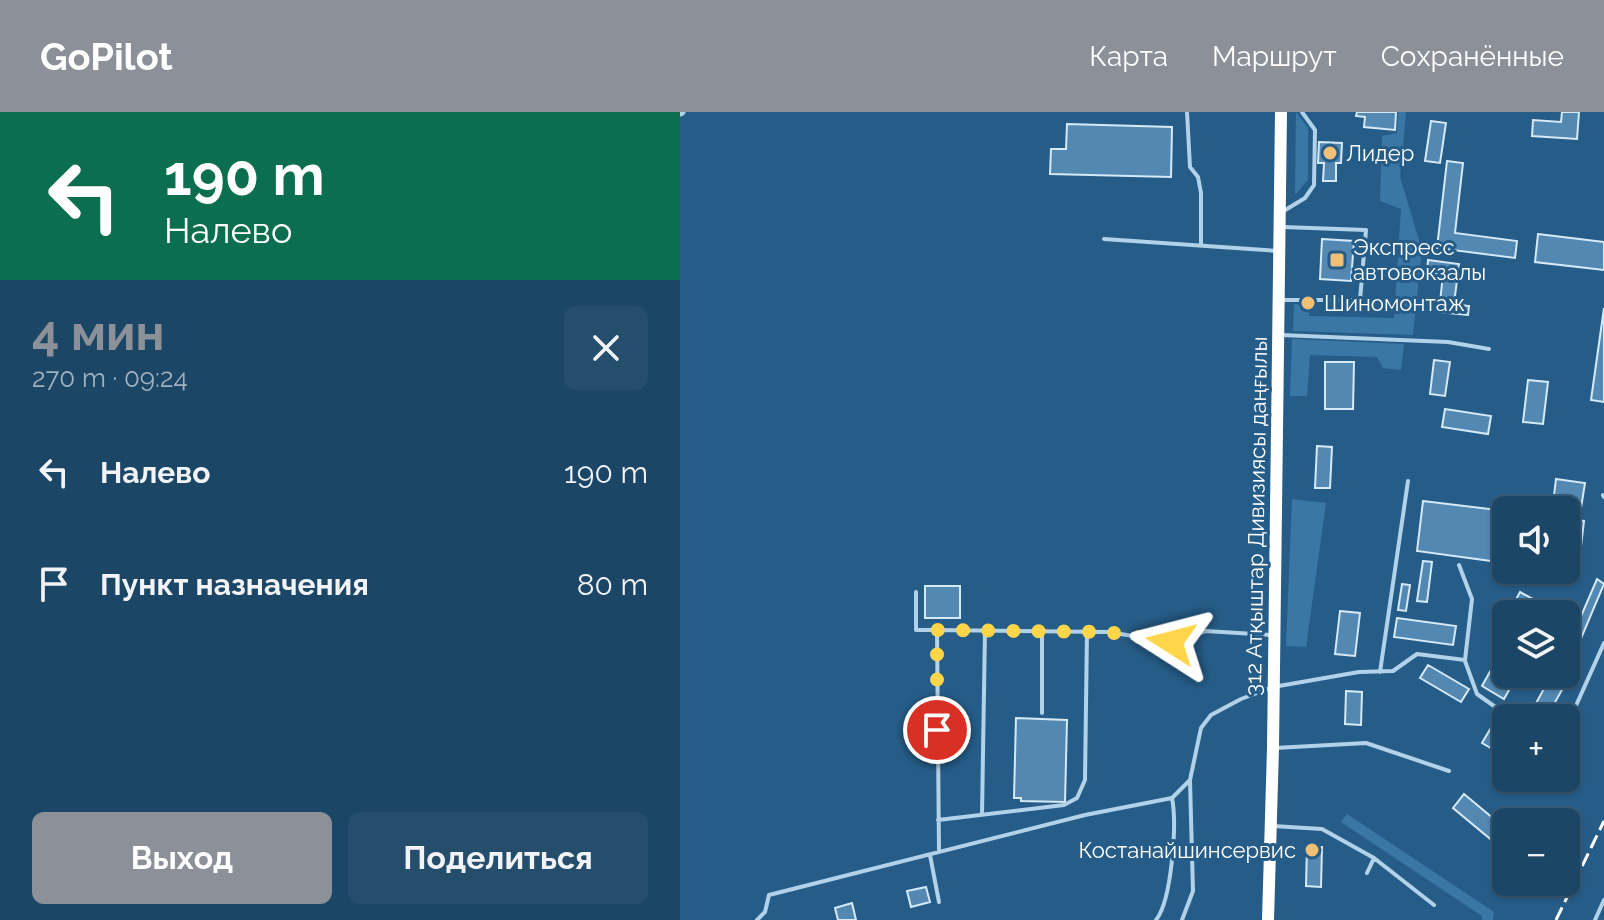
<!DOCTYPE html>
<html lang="ru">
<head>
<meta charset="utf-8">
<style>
	:root { --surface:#1c4666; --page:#254d6c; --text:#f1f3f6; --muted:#a0b1bf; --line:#3a5e7a; --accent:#8c9099 }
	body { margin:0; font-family:Raleway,sans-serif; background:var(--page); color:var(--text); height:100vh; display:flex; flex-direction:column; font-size:30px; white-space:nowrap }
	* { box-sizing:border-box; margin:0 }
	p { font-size:26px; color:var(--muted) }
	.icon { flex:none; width:44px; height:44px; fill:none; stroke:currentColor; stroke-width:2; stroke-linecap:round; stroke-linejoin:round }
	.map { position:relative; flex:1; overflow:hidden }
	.side { display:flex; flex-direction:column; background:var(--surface); width:680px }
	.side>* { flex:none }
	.top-card { background:#0b6e4f; color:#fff; overflow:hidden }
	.controls { position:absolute; left:812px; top:384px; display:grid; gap:16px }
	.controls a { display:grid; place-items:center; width:88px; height:88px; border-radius:12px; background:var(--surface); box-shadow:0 2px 6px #0004,0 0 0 2px var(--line); font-size:40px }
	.pin { position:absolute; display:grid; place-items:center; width:68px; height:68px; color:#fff; margin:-34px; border:4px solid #fff; border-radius:50%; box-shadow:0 2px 8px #0007 }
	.me { position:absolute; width:88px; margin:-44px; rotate:279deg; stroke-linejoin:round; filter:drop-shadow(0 0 6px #0008) }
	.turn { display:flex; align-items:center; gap:28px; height:168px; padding:0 32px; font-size:36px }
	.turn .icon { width:104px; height:104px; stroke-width:2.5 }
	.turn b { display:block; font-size:56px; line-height:68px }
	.round { display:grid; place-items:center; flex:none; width:84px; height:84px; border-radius:12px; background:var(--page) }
	.summary { display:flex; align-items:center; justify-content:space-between; height:136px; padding:0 32px }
	h1 { font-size:48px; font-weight:700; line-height:60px; color:var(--accent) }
	.primary-button { display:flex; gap:16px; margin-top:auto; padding:16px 32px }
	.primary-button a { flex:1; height:92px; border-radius:12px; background:var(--accent); color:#fff; font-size:32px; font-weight:700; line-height:92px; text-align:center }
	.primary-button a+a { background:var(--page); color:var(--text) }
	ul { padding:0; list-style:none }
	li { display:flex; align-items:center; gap:24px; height:112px; padding:0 32px }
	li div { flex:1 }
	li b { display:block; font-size:30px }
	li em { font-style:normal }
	header { display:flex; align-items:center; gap:48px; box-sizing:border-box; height:112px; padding:0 40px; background:var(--accent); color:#fff }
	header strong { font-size:38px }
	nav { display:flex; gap:44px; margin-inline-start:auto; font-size:28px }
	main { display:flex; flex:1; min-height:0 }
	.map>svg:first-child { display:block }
</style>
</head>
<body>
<header>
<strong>GoPilot</strong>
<nav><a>Карта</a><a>Маршрут</a><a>Сохранённые</a></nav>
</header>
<main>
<section class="side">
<div class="top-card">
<div class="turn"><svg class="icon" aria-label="left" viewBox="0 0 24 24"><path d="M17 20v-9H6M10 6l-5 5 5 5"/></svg><div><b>190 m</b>Налево</div></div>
</div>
<div class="summary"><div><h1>4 мин</h1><p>270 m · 09:24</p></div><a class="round"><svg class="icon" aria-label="close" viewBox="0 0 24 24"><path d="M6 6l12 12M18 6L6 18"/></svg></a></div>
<ul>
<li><svg class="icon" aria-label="left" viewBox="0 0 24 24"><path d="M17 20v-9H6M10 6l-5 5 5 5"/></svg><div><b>Налево</b></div><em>190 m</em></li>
<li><svg class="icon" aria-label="arrive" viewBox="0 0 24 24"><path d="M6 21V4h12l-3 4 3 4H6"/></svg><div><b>Пункт назначения</b></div><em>80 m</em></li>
</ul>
<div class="primary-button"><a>Выход</a><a>Поделиться</a></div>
</section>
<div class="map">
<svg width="924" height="808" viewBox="0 0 924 808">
	<rect width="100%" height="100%" fill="#265d88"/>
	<path fill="#3a77a5" d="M616 0 628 16V68L615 83Z
		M718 0H726L720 65 742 138 733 223 613 219 614 192 629 193V204L714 206 721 97 700 89 702 24 717 21Z
		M612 227 724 232 721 258 703 256 697 245 630 243 627 284H610Z
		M612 387 646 391 626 535 606 534Z
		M667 702 814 800 813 808H802V804L661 710Z"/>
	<path fill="#5288b2" stroke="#d6e9f7" stroke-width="2" d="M677 0H716L715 18 684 15 685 5 676 4Z
		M882 0H899L897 27 852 24 853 8 881 10Z
		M751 9 766 11 760 51 745 49Z
		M387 12 492 15 491 65 370 62 371 37H386Z
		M639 30 662 31 661 51H656V69H643L644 51H638Z
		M767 49 783 51 775 121 837 129 835 146 757 136Z
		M858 122 924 130V158L855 150Z
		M642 127 674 129 671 169 640 167Z
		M748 148 779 152 774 192 789 194 788 203 759 200 763 162 747 160Z
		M924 196V290L911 288Z
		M754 248 770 250 765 284 750 282Z
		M645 250H674L673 297H645Z
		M848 268 868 270 863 312 843 310Z
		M765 297 811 304 808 322 762 315Z
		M637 334 652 335 650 376H635Z
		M876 367 905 371 901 396 873 392Z
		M743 389 826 399V451L737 439Z
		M886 407 904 409 898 460 885 458Z
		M743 449 752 450 747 490 737 489Z
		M917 467 924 472 897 536 889 532Z
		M722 472 730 473 726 499 718 498Z
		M245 474H280V506H245Z
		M840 480 873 498 870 502H828Z
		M660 499 680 501 675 544 655 542Z
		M717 506 776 514 773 533 714 525Z
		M826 531V562H838L824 587 802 574Z
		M886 536 901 544 869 601 855 593 872 562H886Z
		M748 553 789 577 781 590 740 566Z
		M666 579 682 580 681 613 665 612Z
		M336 606 387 608 385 690 341 689V686H334Z
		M812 614 826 622V645L802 631Z
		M784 682 826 717V728L820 735 773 696Z
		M627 735H642L641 775 626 774Z
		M246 775 250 790 231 795 227 779Z
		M172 791 176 808H158L155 796Z"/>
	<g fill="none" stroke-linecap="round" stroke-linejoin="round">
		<path stroke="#b2d2e9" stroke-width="4" d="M507 0 510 55 518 65 521 81V133
			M602 100 625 86 634 73 635 18 622 0
			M424 127 598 139
			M602 188H680L686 118 603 115
			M601 223 768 230 809 237
			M923 383 924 385
			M236 480V518H257
			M785 549 797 582 831 606
			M700 560 728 369
			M362 601V518
			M886 616 924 531
			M595 636 686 631 769 659
			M302 703 305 518
			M258 708 384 693 397 686 405 668 407 519
			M593 714 642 717 694 746 754 793
			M259 740 257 518 428 520 491 530 526 519 591 523
			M250 743 259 790
			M687 761 694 746
			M77 808 85 800 89 783 405 703 492 686 510 668 521 616 531 603 561 587 593 575 679 560 713 559 737 542 785 548 792 487 779 453
			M476 808C492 788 497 711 492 686
			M502 808 513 779 510 669
			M915 808 924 788"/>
		<path stroke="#b2d2e9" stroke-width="7" d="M0 1 2 0"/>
		<path stroke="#fff" stroke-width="12" d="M588 808 593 636 601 0"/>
		<path stroke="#fff" stroke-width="3" stroke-dasharray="14 6" stroke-linecap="butt" d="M876 808 924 709"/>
	</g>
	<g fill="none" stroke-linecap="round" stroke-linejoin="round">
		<path stroke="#ffd54a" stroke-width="14" stroke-dasharray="0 25.2" d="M257 618V518L428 520 491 530"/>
	</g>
	<g fill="#f2bf77" stroke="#265d88" stroke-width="3">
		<circle cx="650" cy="41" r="8"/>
		<rect x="649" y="140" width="16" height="16" rx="4"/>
		<circle cx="628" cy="191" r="8"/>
		<circle cx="632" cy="738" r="8"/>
	</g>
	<g text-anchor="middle" stroke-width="6" stroke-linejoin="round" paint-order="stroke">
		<g font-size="22" fill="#fff" stroke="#265d88" text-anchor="start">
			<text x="666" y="49">Лидер</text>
			<text x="673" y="143">Экспресс<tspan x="673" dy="25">автовокзалы</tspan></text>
			<text x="644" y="199">Шиномонтаж</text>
			<text x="616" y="746" text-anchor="end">Костанайшинсервис</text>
		</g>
		<g font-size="22" fill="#fff" stroke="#265d88">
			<text transform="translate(576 404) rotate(-89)" y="8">312 Атқыштар Дивизиясы даңғылы</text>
		</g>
	</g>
</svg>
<div class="controls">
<a><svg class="icon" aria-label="sound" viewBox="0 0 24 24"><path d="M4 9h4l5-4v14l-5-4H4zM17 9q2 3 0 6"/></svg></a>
<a><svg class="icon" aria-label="layers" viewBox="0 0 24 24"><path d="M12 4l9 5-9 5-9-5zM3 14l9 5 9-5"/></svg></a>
<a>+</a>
<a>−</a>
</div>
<div class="pin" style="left:257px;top:618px;background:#d93025"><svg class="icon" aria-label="arrive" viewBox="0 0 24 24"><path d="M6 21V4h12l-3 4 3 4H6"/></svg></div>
<svg class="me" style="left:491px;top:530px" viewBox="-20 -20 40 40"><path d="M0-17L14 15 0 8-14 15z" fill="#ffd54a" stroke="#fff" stroke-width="4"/></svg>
</div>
</main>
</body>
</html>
